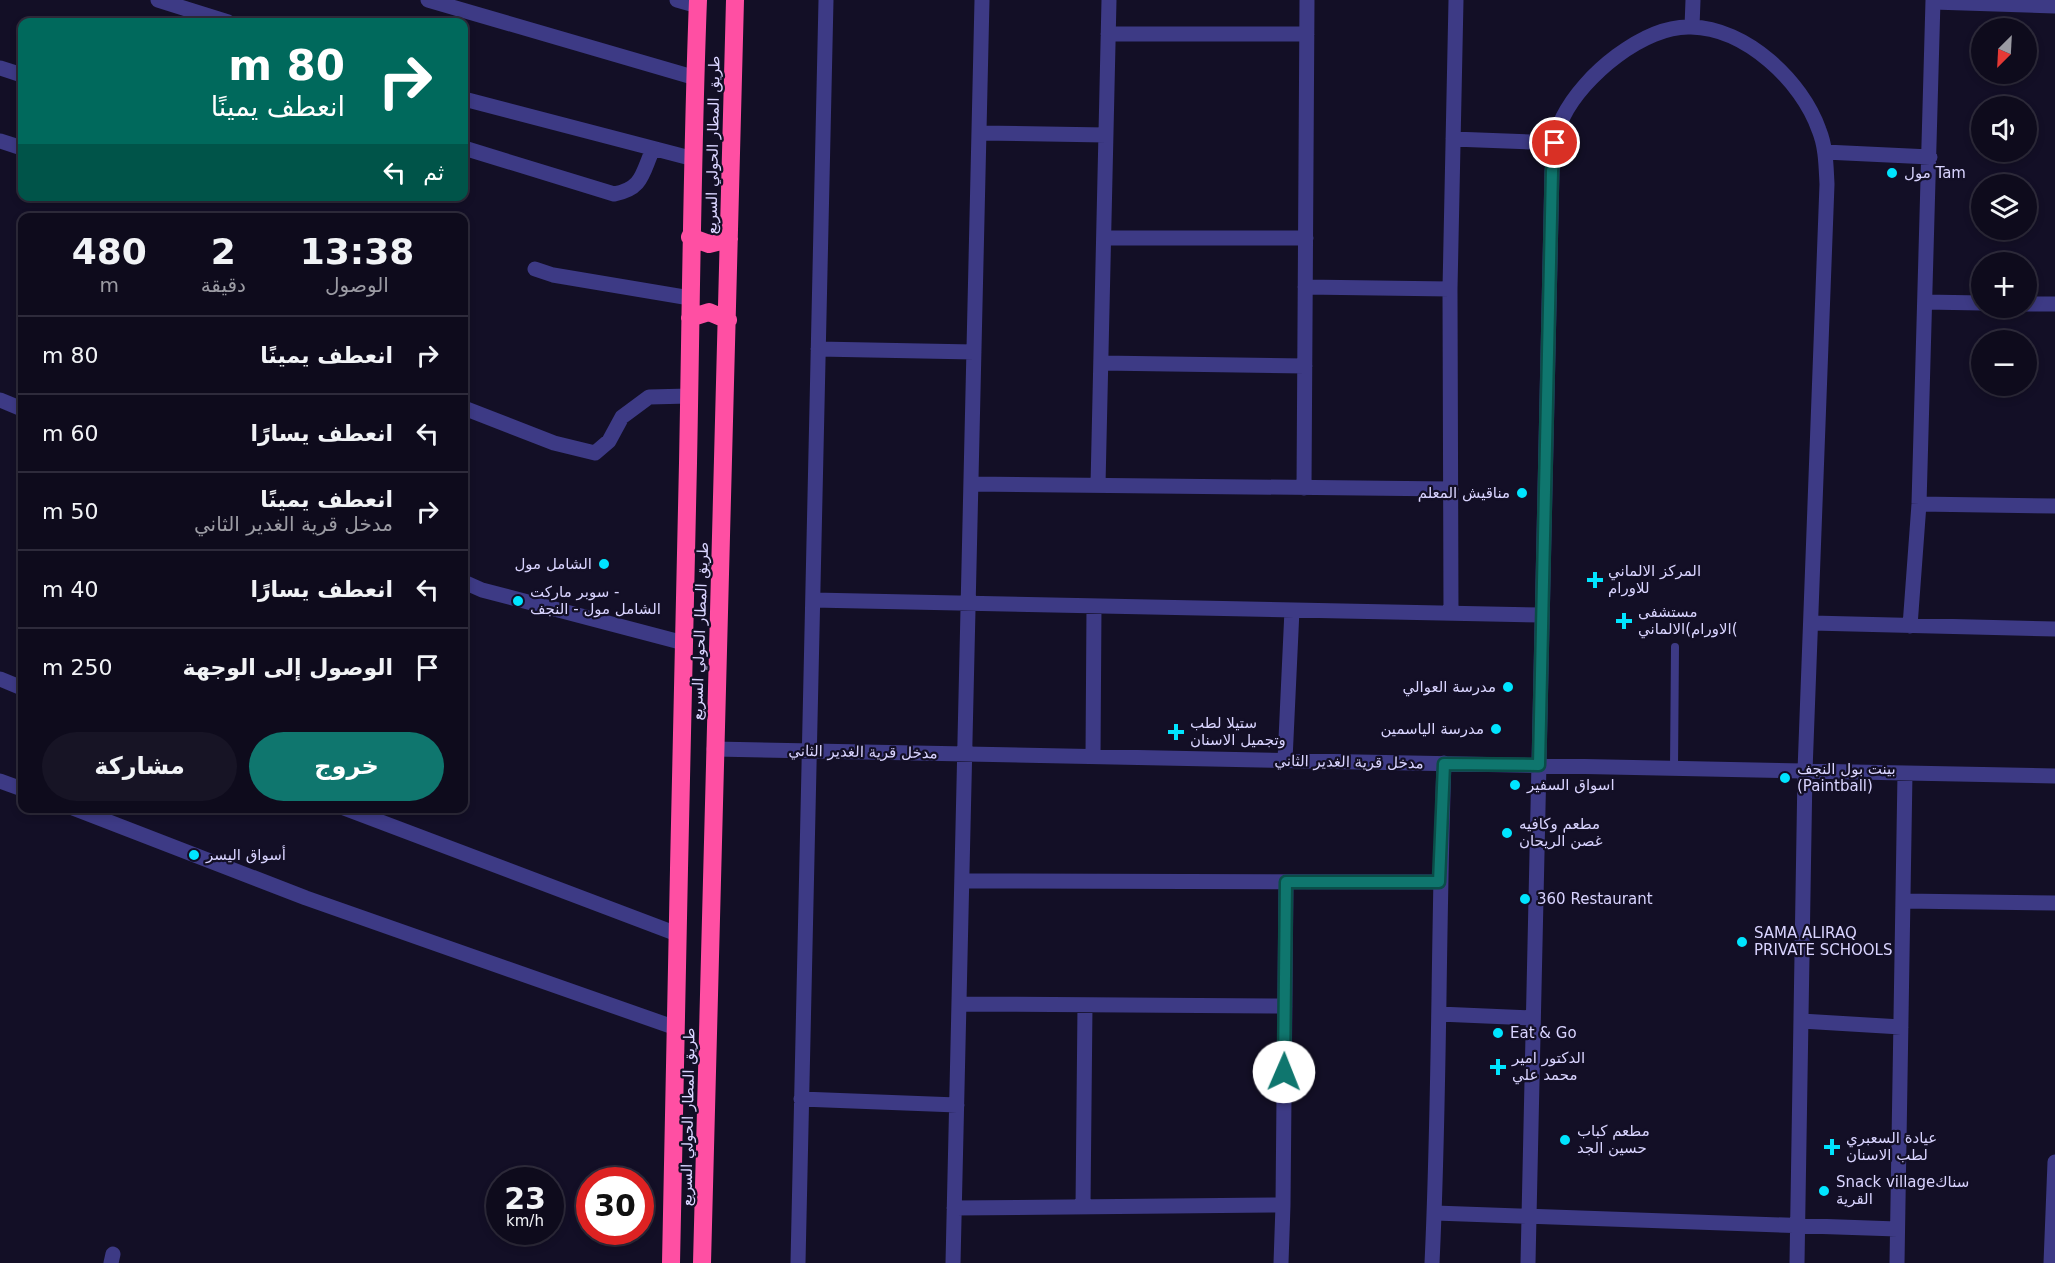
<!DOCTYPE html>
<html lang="ar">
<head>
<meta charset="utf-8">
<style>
	:root { --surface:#0e0b1c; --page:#171425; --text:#f1f3f6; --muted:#9b9ba3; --line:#2e2b3b; --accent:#0f766e }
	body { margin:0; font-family:"DejaVu Sans",Cairo,sans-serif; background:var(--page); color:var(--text); direction:rtl; height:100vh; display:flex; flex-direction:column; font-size:22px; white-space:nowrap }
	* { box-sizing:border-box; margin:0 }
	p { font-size:20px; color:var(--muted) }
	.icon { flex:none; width:33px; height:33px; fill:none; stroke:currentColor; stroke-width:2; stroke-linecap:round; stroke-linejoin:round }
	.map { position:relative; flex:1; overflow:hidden; direction:ltr }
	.side { position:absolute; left:18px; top:213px; width:450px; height:600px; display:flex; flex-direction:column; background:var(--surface); border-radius:12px; box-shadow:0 3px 9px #0003,0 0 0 2px var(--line); direction:rtl }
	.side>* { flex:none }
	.hud { position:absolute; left:18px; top:18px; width:450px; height:183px; border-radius:12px; box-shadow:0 3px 9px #0003,0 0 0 2px var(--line); direction:rtl; background:#00695c; color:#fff; overflow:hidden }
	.needle { width:39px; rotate:204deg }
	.fabs { position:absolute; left:1971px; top:18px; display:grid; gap:12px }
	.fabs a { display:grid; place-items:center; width:66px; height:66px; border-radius:50%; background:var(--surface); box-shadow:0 3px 9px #0003,0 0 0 2px var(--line); font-size:30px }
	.speed { position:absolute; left:486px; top:1167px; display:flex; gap:12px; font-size:30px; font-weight:700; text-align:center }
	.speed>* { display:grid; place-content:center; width:78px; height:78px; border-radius:50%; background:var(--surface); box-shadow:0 3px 9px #0003,0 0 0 2px var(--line); line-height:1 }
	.speed small { font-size:15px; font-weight:400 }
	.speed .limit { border:9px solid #d22; background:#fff; color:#111 }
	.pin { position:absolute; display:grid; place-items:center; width:51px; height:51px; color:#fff; margin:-26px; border:3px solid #fff; border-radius:50%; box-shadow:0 2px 6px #0007 }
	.me { position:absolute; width:66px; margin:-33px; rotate:1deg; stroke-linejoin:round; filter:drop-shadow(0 0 4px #0008) }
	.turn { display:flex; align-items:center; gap:21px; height:126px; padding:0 24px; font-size:27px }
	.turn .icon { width:78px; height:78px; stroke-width:2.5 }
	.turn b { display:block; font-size:42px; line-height:51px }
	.then { display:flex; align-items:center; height:57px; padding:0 24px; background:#0003; gap:12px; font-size:22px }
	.eta { display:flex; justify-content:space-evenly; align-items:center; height:102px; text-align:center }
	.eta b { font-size:36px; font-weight:800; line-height:42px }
	.primary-button { display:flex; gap:12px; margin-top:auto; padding:12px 24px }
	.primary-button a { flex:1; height:69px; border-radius:36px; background:var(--accent); color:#fff; font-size:24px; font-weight:800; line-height:69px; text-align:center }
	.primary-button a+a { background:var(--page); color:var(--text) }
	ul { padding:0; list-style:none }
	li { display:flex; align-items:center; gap:18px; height:78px; padding:0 24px; border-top:2px solid var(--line) }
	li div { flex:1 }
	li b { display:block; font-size:22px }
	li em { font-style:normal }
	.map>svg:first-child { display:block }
</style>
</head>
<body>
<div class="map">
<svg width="2055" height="1263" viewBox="0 0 2055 1263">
	<rect width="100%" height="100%" fill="#130f26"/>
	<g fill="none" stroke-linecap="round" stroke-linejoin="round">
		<path stroke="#3d3a85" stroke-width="8" d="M1674 768 1675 647"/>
		<path stroke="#3d3a85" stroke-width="15" d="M158 0 228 22
			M428 0 696 78
			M677 0 698 6
			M1933 2 2055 6
			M1692 27 1693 0
			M1108 34H1307
			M0 68 22 75
			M464 99 694 159
			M979 133 1106 135
			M1453 139 1555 143
			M0 141 22 148
			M464 148 614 194C643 189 642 173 653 149
			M1825 152 1930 157
			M1104 238H1306
			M535 269 553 275 690 298
			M1305 287 1450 289
			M1925 302 1982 303
			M2026 304H2055
			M818 349 974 352
			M1101 363 1305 366
			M0 400 22 409
			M464 408 554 443 595 453 609 441 622 417 649 397 689 396
			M971 484 1451 489
			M1098 485 1109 0
			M1304 488 1307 0
			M1919 504 2055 506
			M464 582 482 590 684 643
			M813 600 1542 615
			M1451 613 1450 289 1456 0
			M1812 623 2055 629
			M1910 626 1919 504 1933 0
			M0 679 22 688
			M714 749 2055 776
			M1093 757 1094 606
			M1285 760 1292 610
			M0 781 22 789
			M73 808 306 898 676 1028
			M344 808 677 934
			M962 881 1439 882
			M1903 901 2055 903
			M959 1004 1285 1006
			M1439 1014 1533 1018
			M1801 1021 1901 1027
			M801 1099 957 1105
			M1083 1207 1085 1005
			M954 1208 1283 1205
			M1435 1213 1897 1229
			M111 1263 113 1254
			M798 1263 826 0
			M953 1263 982 0
			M1281 1263 1283 1205 1286 882
			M1432 1263C1440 1097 1438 930 1444 763
			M1528 1263 1552 171C1554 153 1555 134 1563 117 1583 76 1644 25 1691 27 1746 28 1802 81 1819 130 1826 147 1826 166 1827 184L1805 771 1797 1263
			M1897 1263 1905 773
			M2051 1263 2055 1162"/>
		<path stroke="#ff4fa3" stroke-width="18" d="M690 237 709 244 729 239
			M690 318 709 312 728 320
			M671 1263C676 996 682 730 688 463 691 309 692 154 698 0
			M702 1263 735 0"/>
	</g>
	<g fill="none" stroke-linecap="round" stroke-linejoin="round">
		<g stroke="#0a4d48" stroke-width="15">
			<path id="route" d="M1284 1072 1286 882H1439L1444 764 1539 765 1552 171 1555 143"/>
		</g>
		<use href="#route" stroke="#0f766e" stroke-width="10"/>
	</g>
	<g fill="#00e5ff" stroke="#130f26" stroke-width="2">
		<circle cx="1892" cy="173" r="6"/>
		<circle cx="1522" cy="493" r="6"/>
		<circle cx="604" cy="564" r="6"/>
		<path d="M1592 571h6v6h6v6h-6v6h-6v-6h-6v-6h6z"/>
		<circle cx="518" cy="601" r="6"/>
		<path d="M1621 612h6v6h6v6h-6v6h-6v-6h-6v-6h6z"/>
		<circle cx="1508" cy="687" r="6"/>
		<circle cx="1496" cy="729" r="6"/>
		<path d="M1173 723h6v6h6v6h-6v6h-6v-6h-6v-6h6z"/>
		<circle cx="1785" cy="778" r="6"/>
		<circle cx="1515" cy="785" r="6"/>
		<circle cx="1507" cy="833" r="6"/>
		<circle cx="194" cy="855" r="6"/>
		<circle cx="1525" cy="899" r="6"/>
		<circle cx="1742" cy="942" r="6"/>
		<circle cx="1498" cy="1033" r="6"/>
		<path d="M1495 1058h6v6h6v6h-6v6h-6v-6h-6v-6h6z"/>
		<circle cx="1565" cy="1140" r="6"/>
		<path d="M1829 1138h6v6h6v6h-6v6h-6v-6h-6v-6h6z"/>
		<circle cx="1824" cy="1191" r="6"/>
	</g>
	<g text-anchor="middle" stroke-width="4.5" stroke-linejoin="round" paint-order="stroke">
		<g font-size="15" fill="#d9d4ff" stroke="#130f26">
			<text transform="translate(713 145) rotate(-89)" y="5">طريق المطار الحولي السريع</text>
			<text transform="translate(700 631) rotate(-88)" y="5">طريق المطار الحولي السريع</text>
			<text transform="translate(863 752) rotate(1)" y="5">مدخل قرية الغدير الثاني</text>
			<text transform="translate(1349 762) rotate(1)" y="5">مدخل قرية الغدير الثاني</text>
			<text transform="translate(688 1117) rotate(-89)" y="5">طريق المطار الحولي السريع</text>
		</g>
		<g font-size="15" fill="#d9d4ff" stroke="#130f26" text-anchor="start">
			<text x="1904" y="178">مول Tam</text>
			<text x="1510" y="498" text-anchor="end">مناقيش المعلم</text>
			<text x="592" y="569" text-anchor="end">الشامل مول</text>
			<text x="1608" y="576">المركز الالماني<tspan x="1608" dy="17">للاورام</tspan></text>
			<text x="530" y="597">سوبر ماركت -<tspan x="530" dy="17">الشامل مول - النجف</tspan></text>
			<text x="1638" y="617">مستشفى<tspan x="1638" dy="17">الاورام)الالماني(</tspan></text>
			<text x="1496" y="692" text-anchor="end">مدرسة العوالي</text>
			<text x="1190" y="728">ستيلا لطب<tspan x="1190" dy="17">وتجميل الاسنان</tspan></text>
			<text x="1484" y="734" text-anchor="end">مدرسة الياسمين</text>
			<text x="1797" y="774">بينت بول النجف<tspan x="1797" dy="17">(Paintball)</tspan></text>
			<text x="1527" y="790">اسواق السفير</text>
			<text x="1519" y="829">مطعم وكافيه<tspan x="1519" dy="17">غصن الريحان</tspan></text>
			<text x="206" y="860">أسواق اليسر</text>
			<text x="1537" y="904">360 Restaurant</text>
			<text x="1754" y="938">SAMA ALIRAQ<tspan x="1754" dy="17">PRIVATE SCHOOLS</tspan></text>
			<text x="1510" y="1038">Eat &amp; Go</text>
			<text x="1512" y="1063">الدكتور امير<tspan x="1512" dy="17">محمد علي</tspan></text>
			<text x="1577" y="1136">مطعم كباب<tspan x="1577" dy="17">حسين الجد</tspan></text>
			<text x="1846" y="1143">عيادة السعبري<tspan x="1846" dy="17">لطب الاسنان</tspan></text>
			<text x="1836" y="1187">Snack villageسناك<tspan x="1836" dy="17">القرية</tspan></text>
		</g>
	</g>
</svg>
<div class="fabs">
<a><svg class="needle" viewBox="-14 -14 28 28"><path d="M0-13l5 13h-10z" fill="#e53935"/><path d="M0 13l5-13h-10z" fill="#9b9ba3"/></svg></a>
<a><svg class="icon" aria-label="sound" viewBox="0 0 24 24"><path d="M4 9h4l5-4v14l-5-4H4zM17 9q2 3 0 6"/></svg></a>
<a><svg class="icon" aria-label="layers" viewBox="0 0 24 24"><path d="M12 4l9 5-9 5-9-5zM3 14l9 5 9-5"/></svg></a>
<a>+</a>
<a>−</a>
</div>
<div class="speed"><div>23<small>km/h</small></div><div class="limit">30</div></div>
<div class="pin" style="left:1555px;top:143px;background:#d93025"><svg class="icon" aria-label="arrive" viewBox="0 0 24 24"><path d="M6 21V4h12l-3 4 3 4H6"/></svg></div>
<svg class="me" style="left:1284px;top:1072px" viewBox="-20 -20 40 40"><circle r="19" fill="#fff"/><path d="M0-13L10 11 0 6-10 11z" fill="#0f766e"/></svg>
<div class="hud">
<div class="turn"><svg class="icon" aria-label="right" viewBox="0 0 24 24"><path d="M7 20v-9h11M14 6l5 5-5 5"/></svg><div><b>80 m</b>انعطف يمينًا</div></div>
<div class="then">ثم<svg class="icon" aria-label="left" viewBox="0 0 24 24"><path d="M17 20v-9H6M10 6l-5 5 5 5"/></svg></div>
</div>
<section class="side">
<div class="eta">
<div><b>13:38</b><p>الوصول</p></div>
<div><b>2</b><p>دقيقة</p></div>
<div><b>480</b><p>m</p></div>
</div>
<ul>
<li><svg class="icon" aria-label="right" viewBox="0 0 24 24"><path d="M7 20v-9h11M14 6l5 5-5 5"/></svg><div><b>انعطف يمينًا</b></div><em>80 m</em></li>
<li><svg class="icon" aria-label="left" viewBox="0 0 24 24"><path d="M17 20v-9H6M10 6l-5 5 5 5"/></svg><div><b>انعطف يسارًا</b></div><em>60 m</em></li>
<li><svg class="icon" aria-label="right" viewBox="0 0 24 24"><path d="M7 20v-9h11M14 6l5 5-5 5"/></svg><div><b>انعطف يمينًا</b><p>مدخل قرية الغدير الثاني</p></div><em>50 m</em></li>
<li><svg class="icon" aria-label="left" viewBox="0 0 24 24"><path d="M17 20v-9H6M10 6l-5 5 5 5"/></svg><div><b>انعطف يسارًا</b></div><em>40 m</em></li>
<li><svg class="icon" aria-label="arrive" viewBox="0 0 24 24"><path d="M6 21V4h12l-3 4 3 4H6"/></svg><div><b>الوصول إلى الوجهة</b></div><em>250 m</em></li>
</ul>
<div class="primary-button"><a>خروج</a><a>مشاركة</a></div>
</section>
</div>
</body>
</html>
